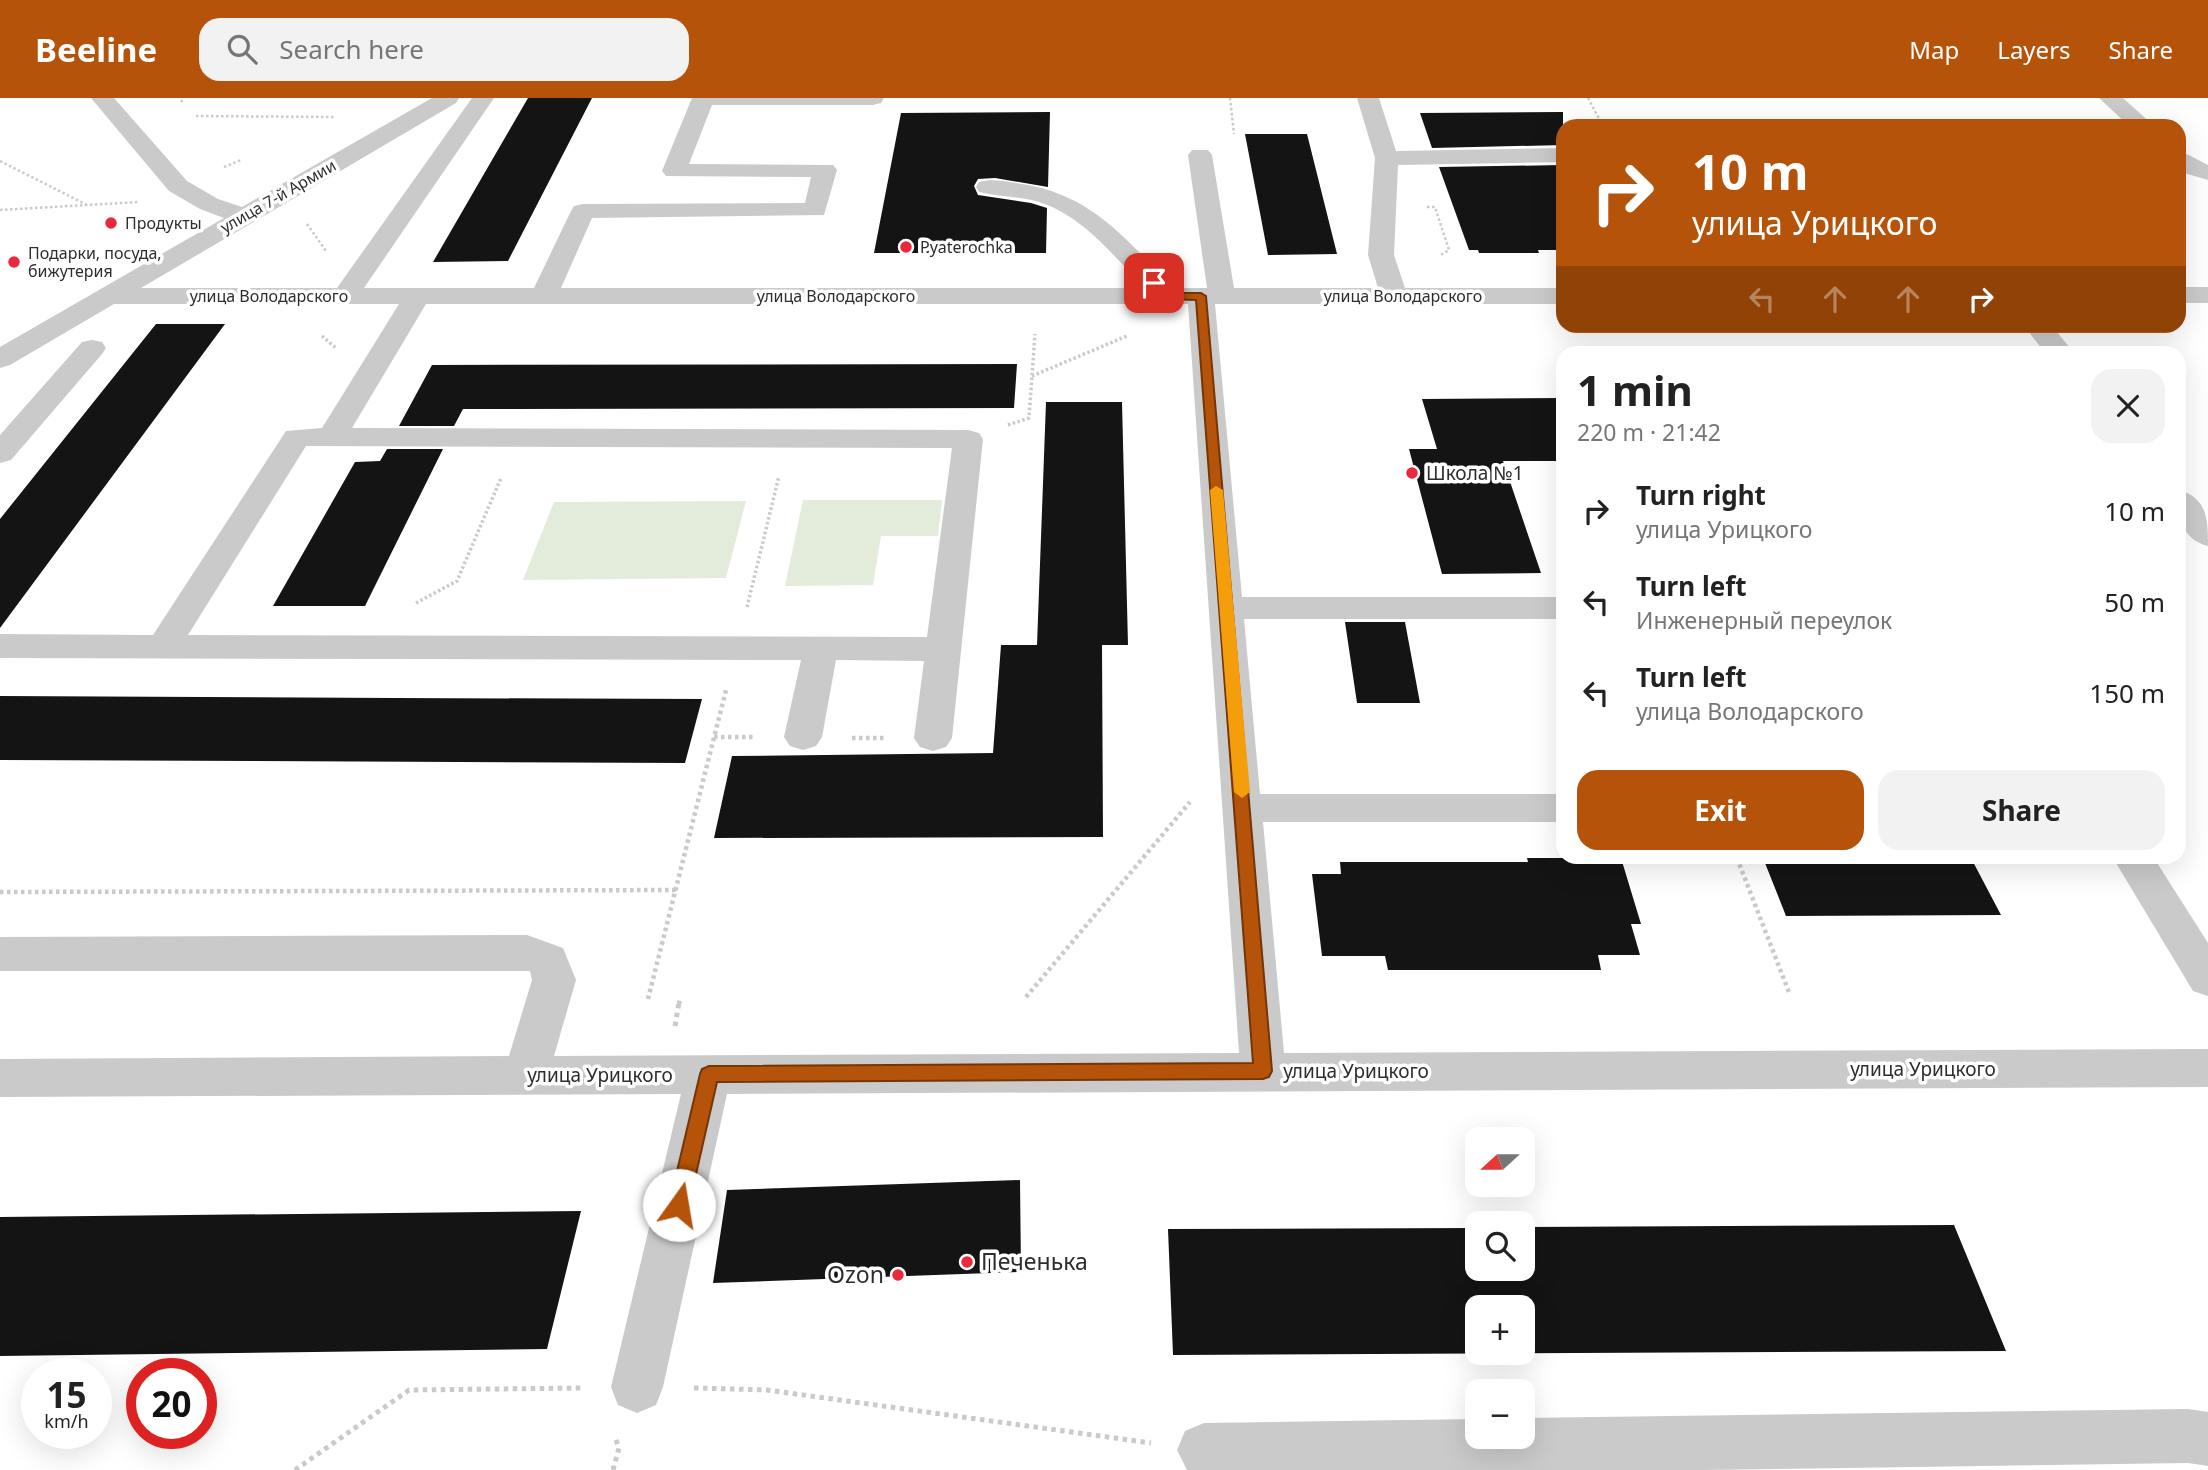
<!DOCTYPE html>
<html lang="en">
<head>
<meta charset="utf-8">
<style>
	:root { --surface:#fff; --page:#f2f2f2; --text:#222; --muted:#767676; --accent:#b45309 }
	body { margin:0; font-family:"Noto Sans",sans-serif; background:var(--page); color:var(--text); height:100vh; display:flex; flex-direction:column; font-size:26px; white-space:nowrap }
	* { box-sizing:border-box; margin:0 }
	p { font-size:23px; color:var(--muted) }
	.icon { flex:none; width:38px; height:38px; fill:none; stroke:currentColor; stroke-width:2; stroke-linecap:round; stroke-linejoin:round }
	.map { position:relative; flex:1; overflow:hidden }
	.side { position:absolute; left:1556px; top:248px; width:630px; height:518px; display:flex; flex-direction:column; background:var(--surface); border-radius:21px; box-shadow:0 7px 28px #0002 }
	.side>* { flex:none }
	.banner { position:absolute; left:1556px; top:21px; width:630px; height:214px; border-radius:21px; box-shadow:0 7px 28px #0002; background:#b45309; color:#fff; overflow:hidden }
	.needle { width:46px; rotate:249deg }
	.controls { position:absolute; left:1465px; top:1029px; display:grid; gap:14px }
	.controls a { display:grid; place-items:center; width:70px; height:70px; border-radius:14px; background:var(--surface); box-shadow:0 7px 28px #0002; font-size:35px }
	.speed { position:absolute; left:21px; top:1260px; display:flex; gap:14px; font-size:35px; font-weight:700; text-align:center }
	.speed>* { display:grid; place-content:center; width:91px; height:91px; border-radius:50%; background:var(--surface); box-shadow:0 7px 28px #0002; line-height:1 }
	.speed small { font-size:18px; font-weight:400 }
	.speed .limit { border:10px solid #d22; background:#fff; color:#111 }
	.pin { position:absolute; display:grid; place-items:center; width:60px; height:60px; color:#fff; margin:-30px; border-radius:14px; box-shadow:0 4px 10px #0006 }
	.me { position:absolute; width:77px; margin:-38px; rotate:13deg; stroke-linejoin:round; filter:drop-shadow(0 0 5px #0008) }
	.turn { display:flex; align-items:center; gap:24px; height:147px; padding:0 21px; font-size:32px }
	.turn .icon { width:91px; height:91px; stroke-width:2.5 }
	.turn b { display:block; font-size:49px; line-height:60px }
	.lanes { display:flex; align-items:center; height:66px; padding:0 21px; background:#0003; justify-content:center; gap:35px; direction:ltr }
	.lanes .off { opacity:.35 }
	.round { display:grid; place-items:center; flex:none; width:74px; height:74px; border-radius:21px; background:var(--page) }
	.summary { display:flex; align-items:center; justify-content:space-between; height:119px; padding:0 21px }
	h1 { font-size:42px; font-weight:700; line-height:52px }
	.primary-button { display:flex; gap:14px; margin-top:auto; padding:14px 21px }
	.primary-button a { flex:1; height:80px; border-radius:21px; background:var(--accent); color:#fff; font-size:28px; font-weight:700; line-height:80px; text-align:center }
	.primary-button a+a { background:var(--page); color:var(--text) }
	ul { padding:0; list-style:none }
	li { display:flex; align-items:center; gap:21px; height:91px; padding:0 21px }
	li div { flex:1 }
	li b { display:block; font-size:26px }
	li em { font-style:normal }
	header { display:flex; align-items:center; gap:42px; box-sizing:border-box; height:98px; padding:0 35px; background:var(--accent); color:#fff }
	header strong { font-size:33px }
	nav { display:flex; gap:38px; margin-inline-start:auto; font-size:24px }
	.search { width:490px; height:63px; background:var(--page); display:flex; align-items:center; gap:18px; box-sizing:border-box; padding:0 24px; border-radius:21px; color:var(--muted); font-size:26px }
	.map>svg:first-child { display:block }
</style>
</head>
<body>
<header>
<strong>Beeline</strong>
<div class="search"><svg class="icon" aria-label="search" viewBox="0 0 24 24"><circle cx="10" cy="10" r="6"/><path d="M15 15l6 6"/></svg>Search here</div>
<nav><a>Map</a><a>Layers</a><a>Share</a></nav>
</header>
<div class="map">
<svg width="2208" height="1372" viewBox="0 0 2208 1372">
	<rect width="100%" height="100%" fill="#fff"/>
	<path fill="#e3ebda" d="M803 402H942L938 438H881L873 487 785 488Z
		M746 403 726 480 523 482 554 404Z"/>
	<path fill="#141414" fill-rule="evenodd" d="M528 0H592L508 163 433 164Z
		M1050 14 1048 89 995 80 978 81 974 88 978 97 1031 105 1047 110 1046 155H874L901 15Z
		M1563 14V47L1432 50 1420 15Z
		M1245 36H1307L1337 156 1268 157Z
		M1563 67V152H1538L1539 155H1479L1478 152H1469L1439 69Z
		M156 226H225L0 530V421Z
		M1017 266 1014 310 463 311 454 328H399L432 267Z
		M1563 300V363H1503L1541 475 1442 476 1409 351H1437L1422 301Z
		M1046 304H1122L1128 547H1102L1103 739 714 740 732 658 993 655 1001 547H1037Z
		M387 351H443L365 508H273L355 364 380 363Z
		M1345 524H1405L1420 605H1357Z
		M0 598 394 600 702 601 685 665 0 662Z
		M1527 760H1621L1641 826H1631L1640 857H1598L1601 872H1388L1385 858H1322L1312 776H1341L1340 764H1528Z
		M1763 760H1971L2001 817 1786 818Z
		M1020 1082 1021 1174 713 1185 727 1092Z
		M581 1113 547 1251 0 1258V1119Z
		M1954 1127 2006 1253 1173 1257 1168 1131 1477 1130V1171H1522V1129ZM1477 1209H1522V1255H1477Z"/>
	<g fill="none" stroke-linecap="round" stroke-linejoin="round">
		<path stroke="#cacaca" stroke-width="2.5" stroke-dasharray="2.5 2.5" stroke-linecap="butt" d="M1230 0 1234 36
			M1588 0 1603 28
			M181 4 184 0
			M196 18 335 19
			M0 63 87 107
			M224 69 241 62
			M1427 109H1435L1449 152 1439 158
			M0 112 139 104
			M307 126 326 153"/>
		<path stroke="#cacaca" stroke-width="3.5" stroke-dasharray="2.5 2.5" stroke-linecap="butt" d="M322 238 336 250
			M1032 278 1127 238
			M1008 327 1029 320 1035 236
			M416 505 457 483 501 380
			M747 509 779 378"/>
		<path stroke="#cacaca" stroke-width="4.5" stroke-dasharray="3.5 3.5" stroke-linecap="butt" d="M714 639H756
			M852 640H885
			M1737 760 1790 897
			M0 794 676 792
			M1026 899 1190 704
			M648 901 726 592
			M679 906 680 901"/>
		<path stroke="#cacaca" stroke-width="5" stroke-dasharray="4.5 4.5" stroke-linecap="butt" d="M675 928 679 904
			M694 1290 767 1292 1151 1345
			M295 1372 409 1292 584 1290
			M613 1372 619 1350 615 1339"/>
		<path fill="#cacaca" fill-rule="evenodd" d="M91 0H114L187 83 218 101 242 109 432 0H459L456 5 141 190H337L472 0H494L364 190H534L571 113 574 108 583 106 805 105 811 79 666 78 662 73 692 0H884L881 5 873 7H712L689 66 833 67 837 72 824 117 592 120 561 190H1144C1114 158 1083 118 1039 104 1020 98 999 99 979 94L976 89 979 84C993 80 1008 84 1022 86 1093 97 1126 142 1174 190H1207L1188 57 1192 52H1208L1212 57 1234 190H1378L1368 157 1375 60 1357 0H1379L1396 53 1563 50V64L1398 67 1394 157 1405 190H1563V206H1215L1242 499H1563V521H1244L1260 696H1563V724H1263L1284 955 2208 951V989L727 996 663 1289 656 1307 637 1315 618 1307 611 1289 681 996 0 999V961L509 958 532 882 530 873H0V839L527 837 563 850 576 882 554 958 1239 955 1188 206H426L352 330 968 332 979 335 983 341 952 640 946 649 933 653 920 649 914 640 924 563 836 562 822 639 816 648 803 652 790 648 784 639 801 562 0 560V536L153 537 286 333 322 330 399 206H114L10 267 0 270V249L224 120 200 111 169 93ZM306 348 952 350 927 539 188 537Z
			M2099 0H2123L2154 28H2129Z
			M2179 52 2208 67V82L2184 75 2179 71Z
			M2179 189H2208V205H2179Z
			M2024 228H2052L2075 256H2046Z
			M92 242 102 244 106 250 102 256 11 362 0 365V337L82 244Z
			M2179 392C2208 400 2208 423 2208 448 2180 441 2178 417 2179 392Z
			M2113 760H2154L2208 845V898L2193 893Z
			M2188 1311 2208 1314V1368L2188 1365 1703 1372H1187L1177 1352 1185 1333 1204 1325 1477 1321V1339H1522V1320Z"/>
	</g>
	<path fill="#b45309" stroke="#753606" stroke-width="2" d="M1150 182H1158L1171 195H1201L1206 198 1272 973 1269 979 1263 981 717 984 689 1107 686 1113 679 1116 672 1113 669 1107 700 976 702 971 709 968 1253 965 1196 202 1164 201 1150 187Z"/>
	<path fill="#f59e0b" d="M1216 388 1223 392 1250 694 1242 700 1234 694 1210 392Z"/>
	<g fill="#e92a3c" stroke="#fff" stroke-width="2.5">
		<circle cx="111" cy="125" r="7"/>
		<circle cx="906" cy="149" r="7"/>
		<circle cx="14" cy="164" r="7"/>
		<circle cx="1412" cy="375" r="7"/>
		<circle cx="967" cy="1164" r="7"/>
		<circle cx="898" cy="1177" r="7"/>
	</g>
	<g text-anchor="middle" stroke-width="7" stroke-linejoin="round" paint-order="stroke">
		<g font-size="16" fill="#2d2d2d" stroke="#fff">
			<text transform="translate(278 98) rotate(-30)" y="6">улица 7-й Армии</text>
			<text x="269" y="204">улица Володарского</text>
			<text x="836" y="204">улица Володарского</text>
			<text x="1403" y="204">улица Володарского</text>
		</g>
		<g font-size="16" fill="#2d2d2d" stroke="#fff" text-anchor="start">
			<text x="125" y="131">Продукты</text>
			<text x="920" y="155">Pyaterochka</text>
			<text x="28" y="161">Подарки, посуда,<tspan x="28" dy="18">бижутерия</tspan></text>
		</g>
		<g font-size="19" fill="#2d2d2d" stroke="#fff" text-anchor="start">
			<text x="1426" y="382">Школа №1</text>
		</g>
		<g font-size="19" fill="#2d2d2d" stroke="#fff">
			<text x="1923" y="978">улица Урицкого</text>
			<text x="1356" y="980">улица Урицкого</text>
			<text x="600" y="984">улица Урицкого</text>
		</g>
		<g font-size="23" fill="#2d2d2d" stroke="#fff" text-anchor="start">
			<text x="981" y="1172">Печенька</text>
			<text x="884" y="1185" text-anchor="end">Ozon</text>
		</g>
	</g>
</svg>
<div class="controls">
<a><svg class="needle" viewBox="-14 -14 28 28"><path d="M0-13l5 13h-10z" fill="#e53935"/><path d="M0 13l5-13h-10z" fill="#767676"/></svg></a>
<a><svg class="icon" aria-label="search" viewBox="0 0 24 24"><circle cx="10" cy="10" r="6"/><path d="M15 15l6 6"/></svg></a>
<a>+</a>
<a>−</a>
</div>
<div class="speed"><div>15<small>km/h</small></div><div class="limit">20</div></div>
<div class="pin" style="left:1154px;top:185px;background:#d93025"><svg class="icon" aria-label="arrive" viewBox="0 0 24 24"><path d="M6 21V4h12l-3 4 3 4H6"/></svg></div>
<svg class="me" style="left:679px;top:1107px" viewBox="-20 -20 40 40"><circle r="19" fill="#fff"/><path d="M0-13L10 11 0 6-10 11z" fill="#b45309"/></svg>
<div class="banner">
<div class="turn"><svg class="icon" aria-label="right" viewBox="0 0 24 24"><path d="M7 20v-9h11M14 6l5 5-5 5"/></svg><div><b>10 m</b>улица Урицкого</div></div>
<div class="lanes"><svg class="icon off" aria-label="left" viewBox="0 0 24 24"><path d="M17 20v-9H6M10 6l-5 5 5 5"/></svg><svg class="icon off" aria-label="ahead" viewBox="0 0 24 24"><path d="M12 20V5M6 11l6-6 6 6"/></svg><svg class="icon off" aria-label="ahead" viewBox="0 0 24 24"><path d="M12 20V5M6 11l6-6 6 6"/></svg><svg class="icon" aria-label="right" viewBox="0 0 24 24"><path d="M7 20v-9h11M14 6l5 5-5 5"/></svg></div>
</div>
<section class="side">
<div class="summary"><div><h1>1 min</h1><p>220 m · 21:42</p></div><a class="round"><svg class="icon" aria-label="close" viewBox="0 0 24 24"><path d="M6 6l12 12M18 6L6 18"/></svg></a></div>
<ul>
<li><svg class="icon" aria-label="right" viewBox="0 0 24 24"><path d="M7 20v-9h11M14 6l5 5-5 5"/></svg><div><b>Turn right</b><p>улица Урицкого</p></div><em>10 m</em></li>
<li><svg class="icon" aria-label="left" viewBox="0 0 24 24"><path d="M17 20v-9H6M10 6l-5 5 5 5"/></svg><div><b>Turn left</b><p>Инженерный переулок</p></div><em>50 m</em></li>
<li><svg class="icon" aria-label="left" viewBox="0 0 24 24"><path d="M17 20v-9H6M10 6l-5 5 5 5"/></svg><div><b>Turn left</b><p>улица Володарского</p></div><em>150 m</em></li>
</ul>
<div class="primary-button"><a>Exit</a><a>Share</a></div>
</section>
</div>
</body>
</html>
